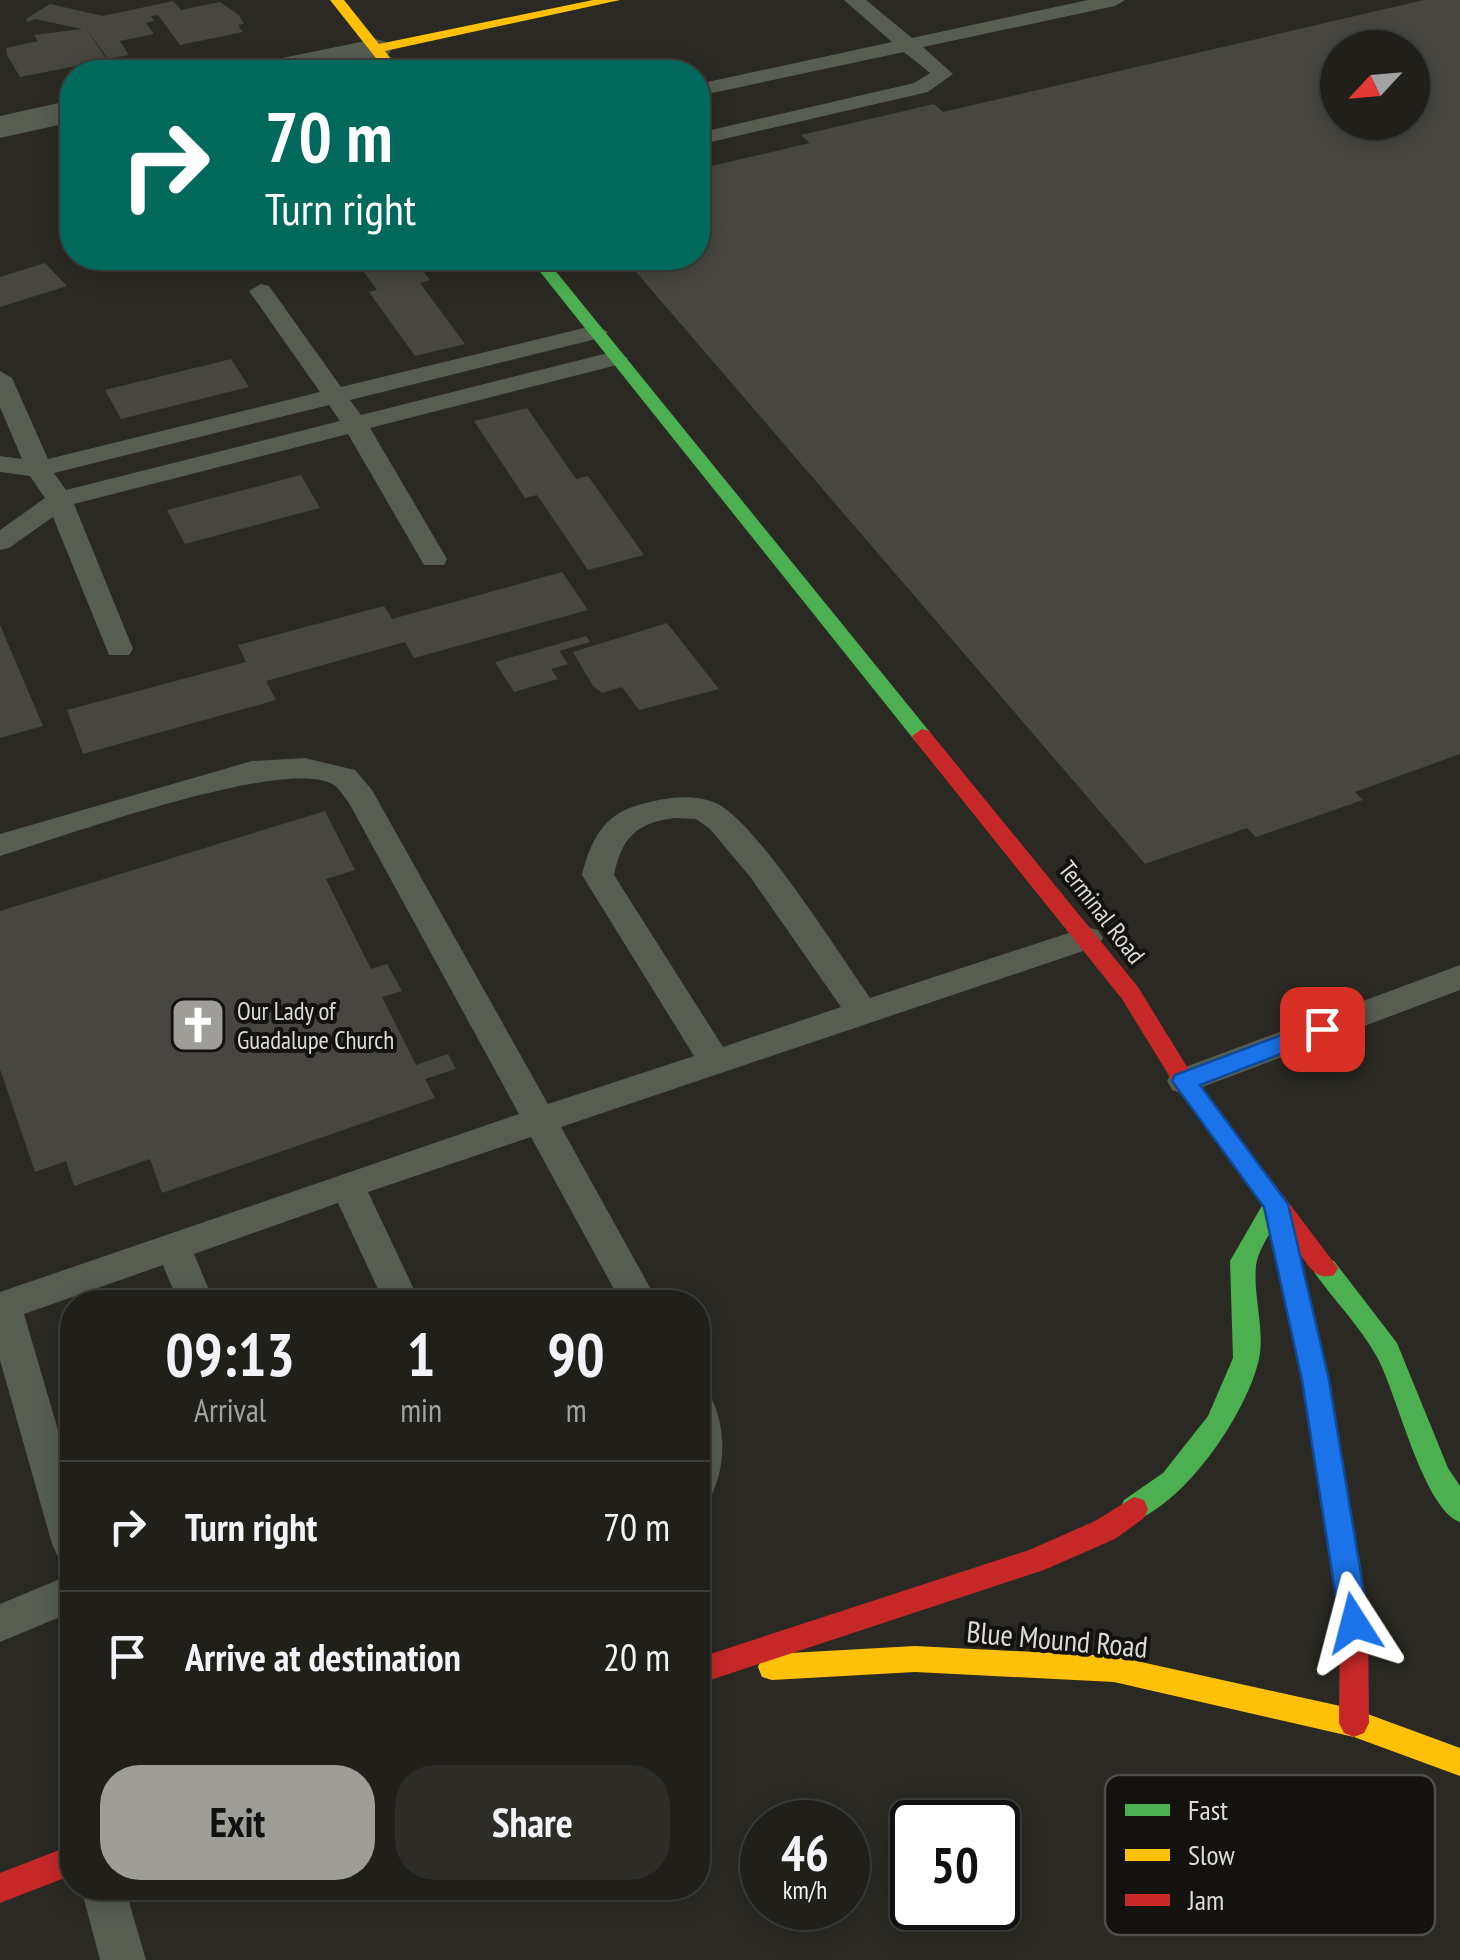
<!DOCTYPE html>
<html lang="en">
<head>
<meta charset="utf-8">
<style>
	:root { --surface:#201f1a; --page:#2d2c27; --text:#f1f3f6; --muted:#a2a2a2; --line:#3d3d39; --accent:#9e9d97 }
	body { margin:0; font-family:"PT Sans Narrow",sans-serif; background:var(--page); color:var(--text); height:100vh; display:flex; flex-direction:column; font-size:38px; white-space:nowrap }
	* { box-sizing:border-box; margin:0 }
	p { font-size:32px; color:var(--muted) }
	.icon { flex:none; width:55px; height:55px; fill:none; stroke:currentColor; stroke-width:2; stroke-linecap:round; stroke-linejoin:round }
	.map { position:relative; flex:1; overflow:hidden }
	.sheet { position:absolute; left:60px; top:1290px; width:650px; height:610px; display:flex; flex-direction:column; background:var(--surface); border-radius:40px; box-shadow:0 5px 25px #0003,0 0 0 2px var(--line) }
	.sheet>* { flex:none }
	.top-card { position:absolute; left:60px; top:60px; width:650px; height:210px; border-radius:40px; box-shadow:0 5px 25px #0003,0 0 0 2px var(--line); background:#00695c; color:#fff; overflow:hidden }
	.needle { width:65px; rotate:244deg }
	.tools { position:absolute; left:1320px; top:30px; display:grid; gap:20px }
	.tools a { display:grid; place-items:center; width:110px; height:110px; border-radius:50%; background:var(--surface); box-shadow:0 5px 25px #0003,0 0 0 2px var(--line); font-size:50px }
	.speed { position:absolute; left:740px; top:1800px; display:flex; gap:20px; font-size:50px; font-weight:700; text-align:center }
	.speed>* { display:grid; place-content:center; width:130px; height:130px; border-radius:50%; background:var(--surface); box-shadow:0 5px 25px #0003,0 0 0 2px var(--line); line-height:1 }
	.speed small { font-size:25px; font-weight:400 }
	.speed .limit { border:5px solid #111; border-radius:15px; background:#fff; color:#111 }
	.pin { position:absolute; display:grid; place-items:center; width:85px; height:85px; color:#fff; margin:-42px; border-radius:20px; box-shadow:0 5px 15px #0006 }
	.me { position:absolute; width:110px; margin:-55px; rotate:351deg; stroke-linejoin:round; filter:drop-shadow(0 0 8px #0008) }
	.turn { display:flex; align-items:center; gap:35px; height:210px; padding:0 40px; font-size:45px }
	.turn .icon { width:130px; height:130px; stroke-width:2.5 }
	.turn b { display:block; font-size:70px; line-height:85px }
	.eta { display:flex; justify-content:space-evenly; align-items:center; height:170px; text-align:center }
	.eta b { font-size:60px; font-weight:800; line-height:70px }
	.cta { display:flex; gap:20px; margin-top:auto; padding:20px 40px }
	.cta a { flex:1; height:115px; border-radius:40px; background:var(--accent); color:#111; font-size:40px; font-weight:800; line-height:115px; text-align:center }
	.cta a+a { background:var(--page); color:var(--text) }
	ul { padding:0; list-style:none }
	li { display:flex; align-items:center; gap:30px; height:130px; padding:0 40px; border-top:2px solid var(--line) }
	li div { flex:1 }
	li b { display:block; font-size:38px }
	li em { font-style:normal }
	.map>svg:first-child { display:block }
</style>
</head>
<body>
<div class="map">
<svg width="1460" height="1960" viewBox="0 0 1460 1960">
	<rect width="100%" height="100%" fill="#2a2923"/>
	<path fill="#474640" fill-rule="evenodd" d="M1424 0H1460V754L1355 792 1363 800 1256 837 1247 828 1145 864 624 258H698V169L810 143 801 135 934 104 943 112ZM1338 48H1412V122H1338Z
		M173 1 181 10 220 2 239 15 244 24 238 25 243 32 180 45 158 15 151 16 154 21 146 23 154 34 120 41 129 55 108 59 85 27 107 60 20 77 7 55 6 48 38 41 34 35 82 29 35 19 27 22 26 19 50 4 103 16Z
		M166 258H214V260L167 265Z
		M354 258H413L430 280 420 283 465 344 415 356 369 292 377 290Z
		M45 263 67 286 0 307V277Z
		M231 359 249 387 121 419 105 390Z
		M527 408 576 479 588 476 644 555 588 570 537 495 525 498 474 421Z
		M301 475 320 508 185 544 167 510Z
		M562 572 588 610 414 658 405 642 266 681 276 700 83 754 67 710 246 662 238 645 384 606 392 619Z
		M667 623 719 689 639 710 622 687 602 693 593 686 573 652Z
		M0 625 43 726 0 738Z
		M586 636 590 642 559 651 568 664 551 669 558 679 514 692 495 662Z
		M325 811 355 870 326 879 371 969 387 964 402 991 382 997 416 1065 448 1054 456 1069 425 1079 435 1098 162 1193 150 1159 74 1186 66 1161 35 1172 0 1069V911Z"/>
	<g fill="none" stroke-linecap="round" stroke-linejoin="round">
		<path fill="#575d51" fill-rule="evenodd" d="M844 0H866L912 38 1088 0H1125L1115 6 923 47 953 74 928 92 698 145V133L914 83 930 73 904 52 698 96V84L892 42Z
			M261 284 269 286 341 387 596 325 608 332 604 337 350 400 361 415 616 351 628 358 625 363 370 428 447 559 444 565H424L348 434 74 504 133 649 129 655H109L53 517 9 548 0 550V530L45 498 30 476 0 472V456L22 459 0 407V371L12 378 48 459 320 392 249 291ZM329 405 340 421 66 490 54 473Z
			M305 758 355 770 372 790 548 1104 694 1056 582 875C591 839 604 813 642 804 666 797 695 793 718 804 759 826 840 955 870 998L1087 927 1098 930 1103 938 1098 946 561 1127 658 1302H621L531 1137 368 1192 420 1302H384L338 1203 194 1254 214 1302H178L163 1265 24 1314 72 1478V1562L58 1557 52 1544 0 1360V1292L519 1114 349 803C345 798 339 788 334 785 287 755 60 838 0 856V834L252 761ZM675 818 696 819 710 829 751 878 841 1007 723 1047 614 875C622 837 636 823 675 818Z
			M1460 965V990L1184 1094 1172 1090 1167 1081 1172 1072Z
			M698 1393 711 1397C726 1428 726 1464 712 1494L698 1499Z
			M72 1574V1612L0 1642V1604Z
			M81 1888H125L146 1960H100Z"/>
		<path fill="#575d51" fill-rule="evenodd" d="M375 39 387 42 392 49 387 56 309 72H243L248 65Z
			M72 100V122L0 138V116Z"/>
		<path fill="#4caf50" fill-rule="evenodd" d="M529 258H545L929 731 932 736 929 741H915Z
			M1276 1194 1285 1197 1288 1204C1279 1222 1258 1246 1256 1266 1253 1296 1265 1330 1259 1359 1247 1413 1186 1502 1134 1521L1124 1518 1120 1509 1124 1500 1163 1473 1208 1416 1233 1358 1230 1261 1267 1197Z
			M1325 1258 1334 1261 1397 1343 1448 1468 1460 1486V1522C1423 1509 1397 1393 1377 1357 1361 1328 1336 1302 1316 1275L1312 1268 1316 1261Z"/>
		<path fill="#ffc107" fill-rule="evenodd" d="M330 0H344L379 44 593 0H620L385 51 401 72H387Z
			M915 1646 1114 1656 1354 1709 1460 1748V1776L1354 1737 1114 1682 915 1672 772 1680 762 1677 758 1667 762 1657 772 1654Z"/>
		<path fill="#c62828" fill-rule="evenodd" d="M922 729 929 731 1138 987 1192 1075 1338 1268 1334 1275C1316 1281 1309 1266 1299 1253L1328 1380 1368 1623 1369 1723 1364 1733 1354 1737 1344 1733 1339 1723 1340 1623 1302 1380 1268 1222 1271 1215 1176 1087 1122 999 915 741 912 736Z
			M1134 1497 1144 1500 1148 1509 1144 1518 1115 1539 1044 1570 698 1684V1658L1029 1550 1095 1521Z
			M72 1845V1875L0 1903V1873Z"/>
	</g>
	<path fill="#1a73e8" stroke="#114b97" stroke-width="2.5" d="M1322 1020 1330 1023 1334 1029 1330 1035 1200 1085 1288 1204 1329 1380 1369 1623 1364 1633 1354 1636 1344 1633 1340 1623 1302 1380 1264 1207 1172 1081 1175 1075Z"/>
	<defs>
		<g id="church-square" transform="scale(2.875)"><rect x="-9" y="-9" width="18" height="18" rx="4" fill="#9e9d97" stroke="#14120e"/><path d="M-1.2-6h2.4v3.5h3.3v2.4h-3.3V6h-2.4V-.1h-3.3v-2.4h3.3Z" fill="#fff"/></g>
	</defs>
	<g fill-rule="evenodd">
		<use href="#church-square" x="198" y="1025"/>
	</g>
	<g text-anchor="middle" stroke-width="8" stroke-linejoin="round" paint-order="stroke">
		<g font-size="25" fill="#dcdbd5" stroke="#14120e">
			<text transform="translate(1102 912) rotate(52)" y="9">Terminal Road</text>
		</g>
		<g font-size="25" fill="#dcdbd5" stroke="#14120e" text-anchor="start">
			<text x="237" y="1020">Our Lady of<tspan x="237" dy="29">Guadalupe Church</tspan></text>
		</g>
		<g font-size="30" fill="#dcdbd5" stroke="#14120e">
			<text transform="translate(1057 1640) rotate(5)" y="10">Blue Mound Road</text>
		</g>
	</g>
	<rect x="1105" y="1775" width="330" height="160" rx="15" fill="#14120e" stroke="#504e4a" stroke-width="2.5"/>
	<rect x="1125" y="1804" width="45" height="12" fill="#4caf50"/>
	<rect x="1125" y="1849" width="45" height="12" fill="#ffc107"/>
	<rect x="1125" y="1894" width="45" height="12" fill="#c62828"/>
	<g font-size="28" fill="#dcdbd5">
		<text x="1188" y="1820">Fast</text>
		<text x="1188" y="1865">Slow</text>
		<text x="1188" y="1910">Jam</text>
	</g>
</svg>
<div class="tools">
<a><svg class="needle" viewBox="-14 -14 28 28"><path d="M0-13l5 13h-10z" fill="#e53935"/><path d="M0 13l5-13h-10z" fill="#a2a2a2"/></svg></a>
</div>
<div class="speed"><div>46<small>km/h</small></div><div class="limit">50</div></div>
<div class="pin" style="left:1322px;top:1029px;background:#d93025"><svg class="icon" aria-label="arrive" viewBox="0 0 24 24"><path d="M6 21V4h12l-3 4 3 4H6"/></svg></div>
<svg class="me" style="left:1354px;top:1623px" viewBox="-20 -20 40 40"><path d="M0-17L14 15 0 8-14 15z" fill="#1a73e8" stroke="#fff" stroke-width="4"/></svg>
<div class="top-card">
<div class="turn"><svg class="icon" aria-label="right" viewBox="0 0 24 24"><path d="M7 20v-9h11M14 6l5 5-5 5"/></svg><div><b>70 m</b>Turn right</div></div>
</div>
<section class="sheet">
<div class="eta">
<div><b>09:13</b><p>Arrival</p></div>
<div><b>1</b><p>min</p></div>
<div><b>90</b><p>m</p></div>
</div>
<ul>
<li><svg class="icon" aria-label="right" viewBox="0 0 24 24"><path d="M7 20v-9h11M14 6l5 5-5 5"/></svg><div><b>Turn right</b></div><em>70 m</em></li>
<li><svg class="icon" aria-label="arrive" viewBox="0 0 24 24"><path d="M6 21V4h12l-3 4 3 4H6"/></svg><div><b>Arrive at destination</b></div><em>20 m</em></li>
</ul>
<div class="cta"><a>Exit</a><a>Share</a></div>
</section>
</div>
</body>
</html>
